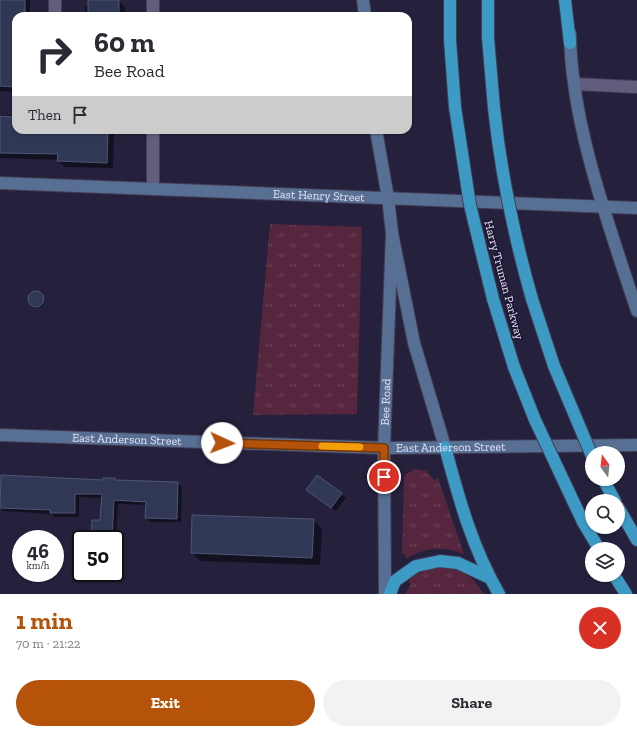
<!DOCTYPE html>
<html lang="en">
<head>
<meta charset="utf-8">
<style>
	:root { --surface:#fff; --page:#f2f2f3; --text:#2b2b33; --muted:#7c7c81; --accent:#b45309 }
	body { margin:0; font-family:"Zilla Slab",serif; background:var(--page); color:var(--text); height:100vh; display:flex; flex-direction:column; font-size:15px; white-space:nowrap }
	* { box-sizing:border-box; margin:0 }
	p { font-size:13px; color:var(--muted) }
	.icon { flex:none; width:22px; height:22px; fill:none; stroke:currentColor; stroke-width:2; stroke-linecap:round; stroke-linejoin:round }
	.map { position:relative; height:594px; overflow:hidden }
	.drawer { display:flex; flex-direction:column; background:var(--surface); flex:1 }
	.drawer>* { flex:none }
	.banner { position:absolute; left:12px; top:12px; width:400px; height:122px; border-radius:12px; box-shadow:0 1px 3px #0004; background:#fff; color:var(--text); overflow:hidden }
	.needle { width:26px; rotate:345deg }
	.controls { position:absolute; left:585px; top:446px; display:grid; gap:8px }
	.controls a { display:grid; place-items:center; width:40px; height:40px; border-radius:50%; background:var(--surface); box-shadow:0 1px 3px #0004; font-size:20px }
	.speed { position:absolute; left:12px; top:530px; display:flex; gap:8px; font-size:20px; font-weight:700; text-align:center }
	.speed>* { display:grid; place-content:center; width:52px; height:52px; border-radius:50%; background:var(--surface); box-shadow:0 1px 3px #0004; line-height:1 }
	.speed small { font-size:10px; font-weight:400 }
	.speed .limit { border:2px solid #111; border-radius:6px; background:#fff; color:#111 }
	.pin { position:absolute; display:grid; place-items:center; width:34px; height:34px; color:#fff; margin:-17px; border:2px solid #fff; border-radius:50%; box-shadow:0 1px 4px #0007 }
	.me { position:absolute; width:44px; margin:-22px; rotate:92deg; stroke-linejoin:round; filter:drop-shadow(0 0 3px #0008) }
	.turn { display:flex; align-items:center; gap:14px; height:84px; padding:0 16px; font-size:18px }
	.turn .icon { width:52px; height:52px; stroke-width:2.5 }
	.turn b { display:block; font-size:28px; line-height:34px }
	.then { display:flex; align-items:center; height:38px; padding:0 16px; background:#0003; gap:8px; font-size:15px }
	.round { display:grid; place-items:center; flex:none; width:42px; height:42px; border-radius:21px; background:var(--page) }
	.overview { display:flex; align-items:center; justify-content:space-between; height:68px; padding:0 16px }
	h1 { font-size:24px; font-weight:800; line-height:30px; color:var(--accent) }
	.cta { display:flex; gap:8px; margin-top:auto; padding:8px 16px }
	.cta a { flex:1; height:46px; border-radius:24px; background:var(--accent); color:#fff; font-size:16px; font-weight:800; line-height:46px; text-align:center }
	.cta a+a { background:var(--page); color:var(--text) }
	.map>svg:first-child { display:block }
</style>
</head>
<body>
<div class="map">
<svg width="637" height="594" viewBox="0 0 637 594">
	<defs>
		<pattern id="grass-tufts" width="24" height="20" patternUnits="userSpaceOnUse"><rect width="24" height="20" fill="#55263d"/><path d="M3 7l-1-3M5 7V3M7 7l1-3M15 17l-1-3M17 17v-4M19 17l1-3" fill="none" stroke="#6d455a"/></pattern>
	</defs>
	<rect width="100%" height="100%" fill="#25203c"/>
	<path fill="url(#grass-tufts)" d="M270 224 362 227 357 414 253 415Z
		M415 469 426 471 434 480 438 478 464 554C444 546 425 547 406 559L405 554H402L404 478 406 474Z
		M447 565C466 572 472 576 484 594H405L411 584 408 581C418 569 432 568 447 565Z"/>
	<path fill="#0007" d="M0 0H30V16H16V92L0 91Z
		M119 1 125 7V16H85V7Z
		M0 115H16V130H114L113 168 65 167 58 160 0 158Z
		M29 300a8 8 0 1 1 16 0a8 8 0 1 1-16 0Z
		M1 476 103 481 114 479 116 481 177 483 182 487 181 522H150L146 517 147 505 118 504 115 553V539H92L101 522 103 498 79 497V517H55L52 514 4 511 0 507Z
		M317 476 346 498 336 511 311 494Z
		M313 520 322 529 320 565 200 561 192 552Z"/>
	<path fill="#303855" stroke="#4e5776" d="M0 0H25V16H16V87L0 86Z
		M88 0H119V16H88Z
		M0 116 16 117V130H108L107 163 57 161 58 154 0 153Z
		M28 299a8 8 0 1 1 16 0a8 8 0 1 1-16 0Z
		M1 475 103 480V478H115V480L178 482 177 519 145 518 146 502 114 500 112 539H91L92 520H100L102 494H75V513H50V510L0 508Z
		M317 475 342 493 331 508 306 490Z
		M192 515 314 519 312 558 191 553Z"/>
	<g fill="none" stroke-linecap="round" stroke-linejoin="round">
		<g stroke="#423c55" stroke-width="14">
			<path id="street" d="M55 16V0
				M153 16V0
				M575 84 637 87
				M153 189V130"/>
		</g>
		<g stroke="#423c55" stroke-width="14">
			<g id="secondary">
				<path d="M363 0 365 16"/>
				<path d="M570 33C571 124 609 225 637 311"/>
				<path d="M376 130 388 198 392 233 414 343 445 447"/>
				<path id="s1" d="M0 183 637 208"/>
				<path id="s2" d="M0 435 384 448 637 445"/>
				<path id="s3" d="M385 594 384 448 392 233"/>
			</g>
		</g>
		<g stroke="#423c55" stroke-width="14">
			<path id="highway" d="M450 0V40L455 107
				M488 0V38L494 108
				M565 0 570 43
				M493 299 514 367
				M532 299 554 366
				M445 447C459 499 472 547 499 594
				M603 479 615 501
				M618 507 637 540
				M583 522 599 549
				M614 575 626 594
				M390 594 395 581 416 566 440 561 458 563 490 578"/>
		</g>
		<use href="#street" stroke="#625c7d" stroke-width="12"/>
		<use href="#secondary" stroke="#576f93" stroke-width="12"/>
		<use href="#highway" stroke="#3c9ac5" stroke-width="12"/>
		<g stroke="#423c55" stroke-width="14" stroke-linecap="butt">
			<path id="highway-bridge" d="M455 107 470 205 493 299
				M494 108C501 174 514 236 532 299
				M554 366 592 456
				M514 367 535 420 583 522"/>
		</g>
		<use href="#highway-bridge" stroke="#3c9ac5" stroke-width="12"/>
	</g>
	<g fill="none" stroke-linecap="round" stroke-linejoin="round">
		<g stroke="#753606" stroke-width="10">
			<path id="route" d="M222 443 384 448V477"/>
		</g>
		<use href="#route" stroke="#b45309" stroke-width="7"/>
		<path stroke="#f59e0b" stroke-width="7" d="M322 446 360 447"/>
	</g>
	<g text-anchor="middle" stroke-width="3" stroke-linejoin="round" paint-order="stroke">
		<g font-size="12" fill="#e5e2f5" stroke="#1c1631">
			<text dy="4" stroke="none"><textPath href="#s1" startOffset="319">East Henry Street</textPath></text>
			<text transform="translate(504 280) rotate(75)" y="4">Harry Truman Parkway</text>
			<text dy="4" stroke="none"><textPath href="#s3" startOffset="192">Bee Road</textPath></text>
			<text dy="4" stroke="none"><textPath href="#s2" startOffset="127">East Anderson Street</textPath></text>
			<text dy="4" stroke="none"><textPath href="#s2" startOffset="451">East Anderson Street</textPath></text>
		</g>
	</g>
</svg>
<div class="controls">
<a><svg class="needle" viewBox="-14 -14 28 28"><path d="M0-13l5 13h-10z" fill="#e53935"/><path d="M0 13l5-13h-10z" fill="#7c7c81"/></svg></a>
<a><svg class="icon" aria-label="search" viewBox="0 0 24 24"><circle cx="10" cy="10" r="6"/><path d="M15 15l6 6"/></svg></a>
<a><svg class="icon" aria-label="layers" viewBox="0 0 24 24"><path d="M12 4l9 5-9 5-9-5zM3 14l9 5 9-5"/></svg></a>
</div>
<div class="speed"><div>46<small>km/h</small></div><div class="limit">50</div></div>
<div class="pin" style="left:384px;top:477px;background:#d93025"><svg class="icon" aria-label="arrive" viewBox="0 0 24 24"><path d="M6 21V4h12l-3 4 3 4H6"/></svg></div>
<svg class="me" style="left:222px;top:443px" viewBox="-20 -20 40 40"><circle r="19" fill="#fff"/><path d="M0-13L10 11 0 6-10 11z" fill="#b45309"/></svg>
<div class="banner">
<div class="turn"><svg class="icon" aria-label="right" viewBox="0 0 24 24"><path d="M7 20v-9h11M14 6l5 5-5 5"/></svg><div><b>60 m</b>Bee Road</div></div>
<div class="then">Then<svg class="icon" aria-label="arrive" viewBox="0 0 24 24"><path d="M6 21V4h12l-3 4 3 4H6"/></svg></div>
</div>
</div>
<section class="drawer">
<div class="overview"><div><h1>1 min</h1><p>70 m · 21:22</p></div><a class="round" style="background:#d93025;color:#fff"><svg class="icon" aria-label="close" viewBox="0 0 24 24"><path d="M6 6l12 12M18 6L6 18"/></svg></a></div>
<div class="cta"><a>Exit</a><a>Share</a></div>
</section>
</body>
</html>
